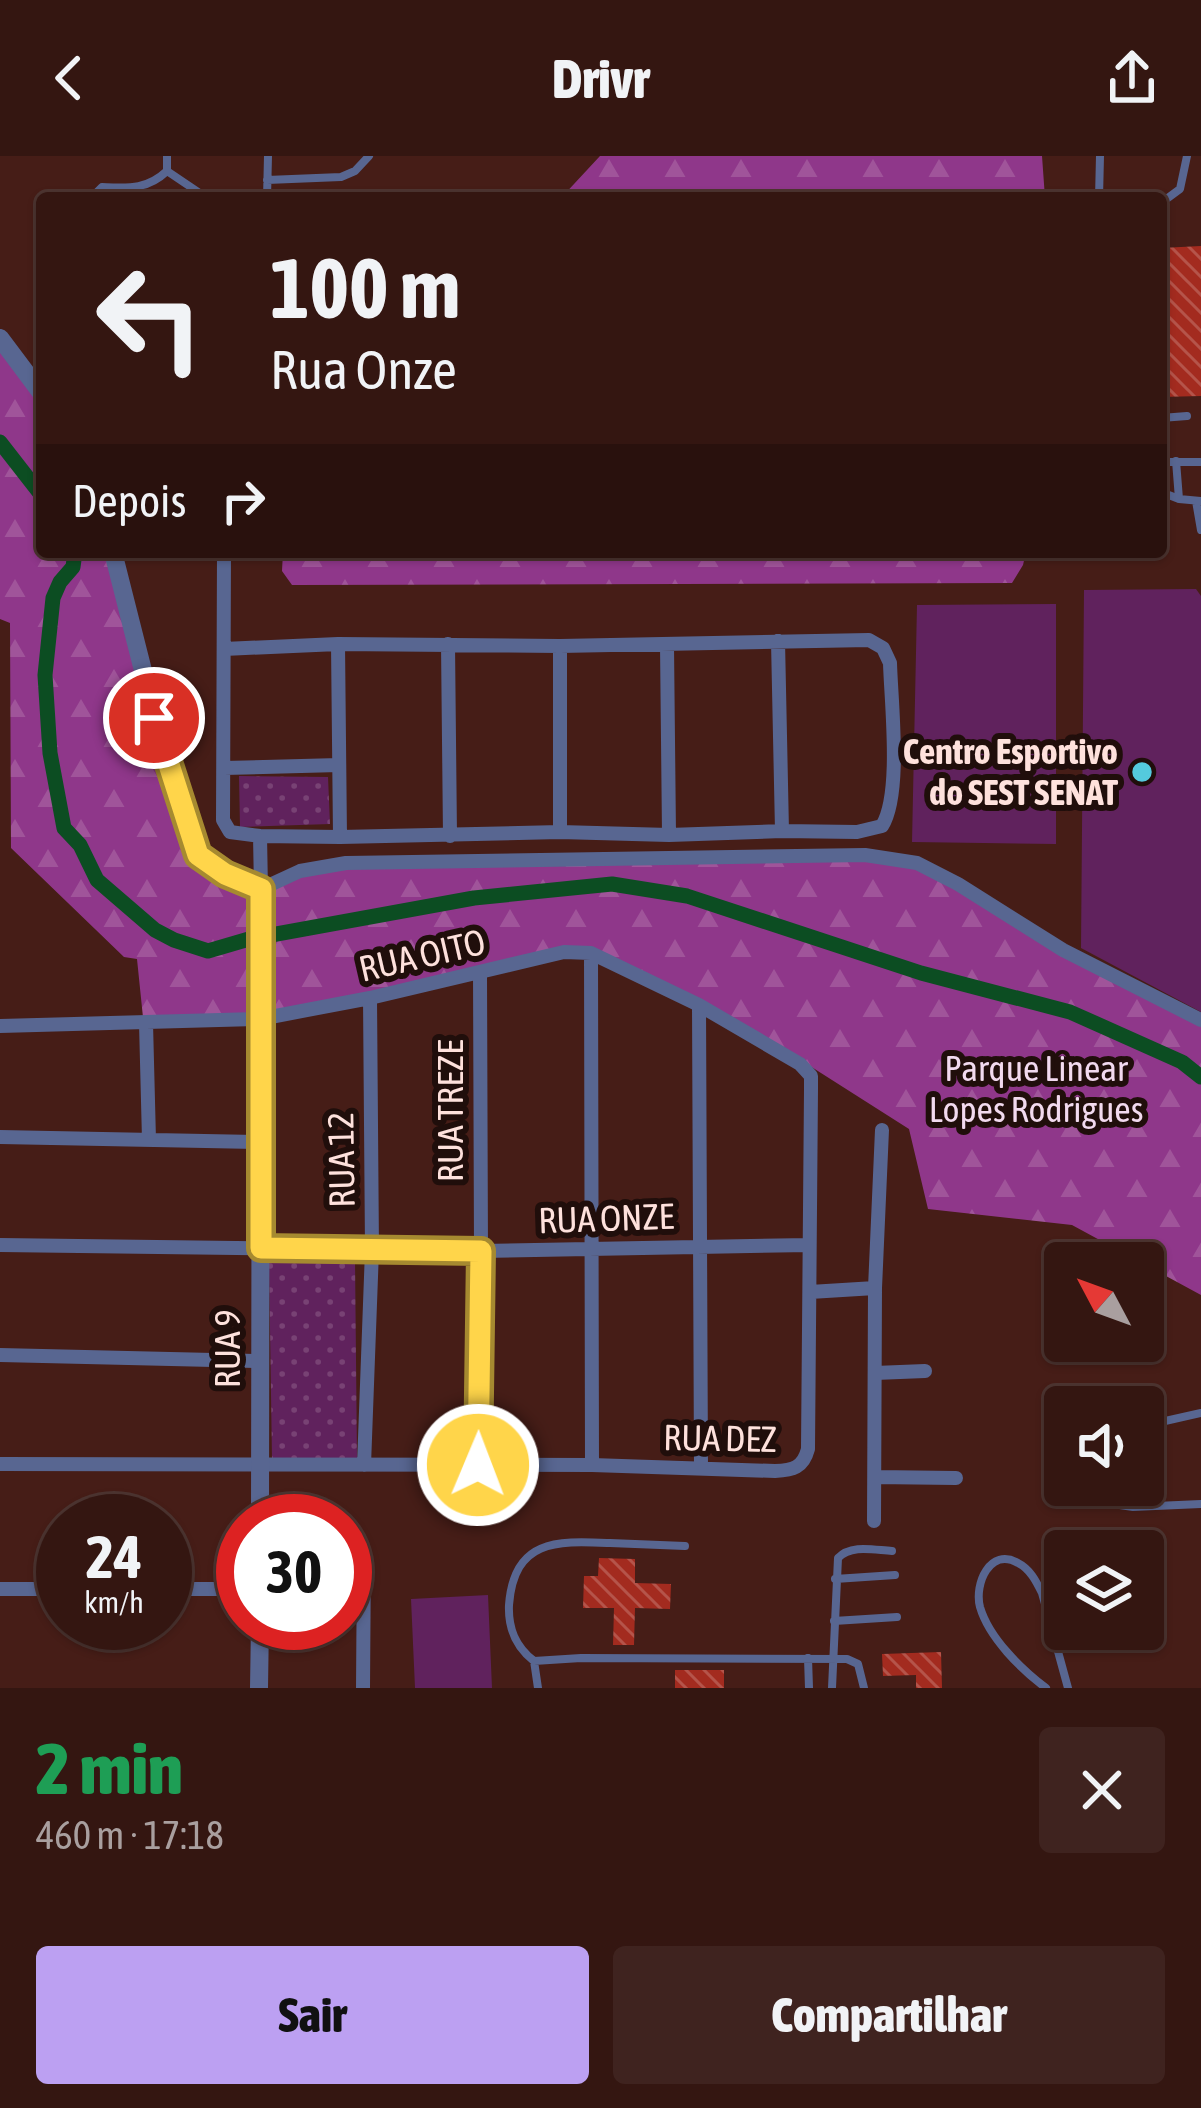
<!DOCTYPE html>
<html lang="pt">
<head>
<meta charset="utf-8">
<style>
	:root { --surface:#341611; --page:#3f231f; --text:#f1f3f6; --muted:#a99f9f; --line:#4e3531; --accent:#bca0f2 }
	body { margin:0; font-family:"Asap Condensed",sans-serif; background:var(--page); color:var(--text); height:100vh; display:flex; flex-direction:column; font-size:45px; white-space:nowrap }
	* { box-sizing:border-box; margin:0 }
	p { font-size:39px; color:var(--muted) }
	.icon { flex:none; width:66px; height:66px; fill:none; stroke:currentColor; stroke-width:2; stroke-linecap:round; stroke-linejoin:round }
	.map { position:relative; height:1532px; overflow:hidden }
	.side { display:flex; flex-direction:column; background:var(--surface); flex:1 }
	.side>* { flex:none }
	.hud { position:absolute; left:36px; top:36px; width:1131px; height:366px; border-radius:12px; box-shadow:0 3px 9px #0004,0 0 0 3px var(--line); background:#341611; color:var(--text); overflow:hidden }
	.needle { width:78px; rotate:311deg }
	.controls { position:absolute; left:1044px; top:1086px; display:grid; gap:24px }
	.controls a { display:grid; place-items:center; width:120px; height:120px; border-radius:12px; background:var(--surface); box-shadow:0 3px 9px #0004,0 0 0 3px var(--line); font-size:60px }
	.speed { position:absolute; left:36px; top:1338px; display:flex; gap:24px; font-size:60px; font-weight:700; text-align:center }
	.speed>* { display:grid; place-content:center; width:156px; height:156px; border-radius:50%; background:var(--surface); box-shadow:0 3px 9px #0004,0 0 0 3px var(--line); line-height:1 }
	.speed small { font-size:30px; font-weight:400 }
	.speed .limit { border:18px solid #d22; background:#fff; color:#111 }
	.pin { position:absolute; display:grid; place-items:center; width:102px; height:102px; color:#fff; margin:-51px; border:6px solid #fff; border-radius:50%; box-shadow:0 3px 12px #0007 }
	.me { position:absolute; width:132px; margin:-66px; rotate:1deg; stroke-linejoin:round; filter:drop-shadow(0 0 9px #0008) }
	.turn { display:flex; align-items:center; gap:42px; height:252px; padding:0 36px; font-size:54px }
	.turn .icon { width:156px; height:156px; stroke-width:2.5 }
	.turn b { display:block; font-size:84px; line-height:102px }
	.then { display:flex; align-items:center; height:114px; padding:0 36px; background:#0003; gap:24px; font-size:45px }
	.round { display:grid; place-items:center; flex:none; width:126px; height:126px; border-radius:12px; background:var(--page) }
	.overview { display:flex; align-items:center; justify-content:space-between; height:204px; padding:0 36px }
	h1 { font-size:72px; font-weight:800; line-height:90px; color:#1e9e55 }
	.cta { display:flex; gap:24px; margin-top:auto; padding:24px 36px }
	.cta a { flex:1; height:138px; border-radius:12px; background:var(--accent); color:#111; font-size:48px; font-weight:800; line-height:138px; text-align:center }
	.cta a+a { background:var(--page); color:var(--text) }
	header { display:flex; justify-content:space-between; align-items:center; height:156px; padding:0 36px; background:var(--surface); font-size:54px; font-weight:800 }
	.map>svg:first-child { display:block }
</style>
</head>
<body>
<header><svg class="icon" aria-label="back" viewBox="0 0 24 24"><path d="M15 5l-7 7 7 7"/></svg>Drivr<svg class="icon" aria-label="share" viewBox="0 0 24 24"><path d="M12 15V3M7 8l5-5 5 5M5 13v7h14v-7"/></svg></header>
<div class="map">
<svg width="1201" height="1532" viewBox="0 0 1201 1532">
	<defs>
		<pattern id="forest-firs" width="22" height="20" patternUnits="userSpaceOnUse" patternTransform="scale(3)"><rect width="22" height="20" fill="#8f378a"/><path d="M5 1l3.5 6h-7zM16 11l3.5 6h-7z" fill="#a0549a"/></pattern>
		<pattern id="park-dots" width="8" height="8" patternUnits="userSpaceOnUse" patternTransform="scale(3)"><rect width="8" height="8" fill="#60225d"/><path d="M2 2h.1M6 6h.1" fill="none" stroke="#784274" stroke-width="1.8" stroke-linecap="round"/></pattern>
		<pattern id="building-back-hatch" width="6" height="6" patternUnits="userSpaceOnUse" patternTransform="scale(3)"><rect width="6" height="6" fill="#a32b1f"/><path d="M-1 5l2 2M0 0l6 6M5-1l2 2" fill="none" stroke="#b5544a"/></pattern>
	</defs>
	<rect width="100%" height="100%" fill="#461d17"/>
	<path fill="#60225d" d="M1196 433 1201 440V856L1081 792 1084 434Z
		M1056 448V688L912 686 917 449Z
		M488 1439 492 1532H415L411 1443Z"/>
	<path fill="url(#forest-firs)" d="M600 0H1042L1045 42H561Z
		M0 176 42 227V396H117L198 695 261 732 297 713 866 700 918 709 1201 868V1139L1072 1069 928 1053 909 973 810 910 593 796 370 845 144 871 137 803 124 801 11 692 10 467 0 463Z
		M283 396H1026L1023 409 1012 427 292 429 282 415Z"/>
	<path fill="url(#park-dots)" d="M239 620 328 621 330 668 240 671Z
		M355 1104 357 1302 272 1303 269 1105Z"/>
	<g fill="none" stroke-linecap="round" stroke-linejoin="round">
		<path stroke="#0c4d22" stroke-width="15" d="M0 286 42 340
			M75 396 73 411 60 426 53 442 45 519 50 597 64 672 80 689 97 724 155 774 174 784 208 795 249 783
			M271 779 474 742 612 728 687 740 921 817 1070 856 1182 906 1201 921"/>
	</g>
	<path fill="url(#building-back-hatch)" d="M1201 90V240L1161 241V92Z
		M599 1402 635 1403V1427L671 1428 670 1453 635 1452 634 1489H613L614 1452H583L584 1420H598Z
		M941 1496 942 1532H916V1519L883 1520 882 1498Z
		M675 1514H724V1532H675Z"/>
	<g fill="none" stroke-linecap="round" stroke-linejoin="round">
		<path stroke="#586691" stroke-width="8" d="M167 0V15L207 42
			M267 24 341 21 355 15 369 0
			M96 42V37L102 31C128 32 147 34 167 15
			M267 42 268 0
			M1099 42 1100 0
			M1161 47 1180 33 1187 0
			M1161 262 1187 260
			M1176 305 1179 343
			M1161 306H1201
			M1161 336 1179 343 1201 345
			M1196 345 1201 374
			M1143 1270 1201 1257
			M1103 1329 1113 1348 1133 1351 1201 1348
			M685 1390C660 1389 635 1388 610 1387 558 1385 514 1382 509 1449 508 1472 515 1490 534 1505L581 1502 847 1503 858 1508 864 1532
			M835 1423 895 1419
			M834 1465 897 1461
			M808 1502 809 1532
			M534 1505 538 1532
			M832 1532 838 1402C851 1388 874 1394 892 1395
			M1046 1532C1021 1513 989 1482 980 1451 974 1428 990 1391 1018 1407 1030 1413 1036 1425 1042 1437L1068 1532"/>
		<path stroke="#586691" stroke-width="14" d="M778 485 782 675
			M338 488 340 681
			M448 488 450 680
			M667 489 669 679
			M224 493 338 488 560 490 869 484 883 492 890 507C891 546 902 638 882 670L857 676 782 675 669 679 560 676 340 681 260 680 230 676 223 664 224 396
			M224 612 339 609
			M560 676V490
			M260 680 261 733 300 715 346 707 865 699 917 707 958 728 1063 794 1201 864
			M591 797 592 1309
			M699 849 701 1312
			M146 867 149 984
			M0 870 260 863 370 842 564 796 591 797 699 849 800 908 811 920V933L808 1293C803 1312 793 1314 775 1315L592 1309 0 1308
			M0 981 261 986
			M0 1089 481 1095 809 1089
			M810 1136 875 1132
			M0 1199 260 1205
			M875 1217 925 1215
			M364 1309 372 1094 370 842
			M479 1309 481 1095 480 816
			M875 1321 956 1322
			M874 1365 875 1132 882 974
			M0 1433H63
			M165 1433H243
			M363 1532 364 1394"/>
		<path stroke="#586691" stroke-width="18" d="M0 182 42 238
			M113 396 155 562 198 699 225 719 261 733 260 1365
			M259 1532 260 1467"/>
	</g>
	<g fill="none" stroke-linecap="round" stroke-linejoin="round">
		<g stroke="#a68a30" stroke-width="30">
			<path id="route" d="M154 562 198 699 225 718 261 733V1092L481 1095 478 1309"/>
		</g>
		<use href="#route" stroke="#ffd54a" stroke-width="21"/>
	</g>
	<circle fill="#54cadd" stroke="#200e0b" stroke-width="4.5" cx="1142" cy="616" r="12"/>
	<g text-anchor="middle" stroke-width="12" stroke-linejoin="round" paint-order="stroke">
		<g font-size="36" font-weight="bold" fill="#fee1dc" stroke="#200e0b" text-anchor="end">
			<text x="1118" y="608">Centro Esportivo<tspan x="1118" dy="41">do SEST SENAT</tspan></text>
		</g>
		<g font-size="36" fill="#fee1dc" stroke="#200e0b">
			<text transform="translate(422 799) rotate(-13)" y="13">RUA OITO</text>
			<text transform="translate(450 955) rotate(-90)" y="13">RUA TREZE</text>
			<text transform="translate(341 1004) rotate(-91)" y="13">RUA 12</text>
			<text transform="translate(606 1062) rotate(-2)" y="13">RUA ONZE</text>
			<text transform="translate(227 1193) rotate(-90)" y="13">RUA 9</text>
			<text transform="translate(720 1282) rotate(1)" y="13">RUA DEZ</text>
		</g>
		<g font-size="36" fill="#f2daef" stroke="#200e0b">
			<text x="1036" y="925">Parque Linear<tspan x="1036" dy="41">Lopes Rodrigues</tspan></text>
		</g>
	</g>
</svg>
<div class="controls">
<a><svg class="needle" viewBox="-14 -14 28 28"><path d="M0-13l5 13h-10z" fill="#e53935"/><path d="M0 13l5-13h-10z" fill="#a99f9f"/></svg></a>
<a><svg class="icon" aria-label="sound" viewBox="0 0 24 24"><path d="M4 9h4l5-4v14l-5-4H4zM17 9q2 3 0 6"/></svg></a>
<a><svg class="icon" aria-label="layers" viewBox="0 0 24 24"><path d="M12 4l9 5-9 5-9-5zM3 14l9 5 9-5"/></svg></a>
</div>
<div class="speed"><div>24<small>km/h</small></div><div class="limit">30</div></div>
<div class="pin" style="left:154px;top:562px;background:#d93025"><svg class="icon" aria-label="arrive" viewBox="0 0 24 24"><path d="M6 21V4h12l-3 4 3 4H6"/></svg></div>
<svg class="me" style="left:478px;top:1309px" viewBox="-20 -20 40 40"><circle r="17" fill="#ffd54a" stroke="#fff" stroke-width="3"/><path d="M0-11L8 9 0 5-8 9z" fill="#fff"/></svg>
<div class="hud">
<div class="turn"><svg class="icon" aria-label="left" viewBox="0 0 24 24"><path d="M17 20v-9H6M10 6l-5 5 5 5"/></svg><div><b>100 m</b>Rua Onze</div></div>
<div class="then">Depois<svg class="icon" aria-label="right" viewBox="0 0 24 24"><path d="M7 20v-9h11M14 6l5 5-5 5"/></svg></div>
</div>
</div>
<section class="side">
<div class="overview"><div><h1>2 min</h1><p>460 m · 17:18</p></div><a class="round"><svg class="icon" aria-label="close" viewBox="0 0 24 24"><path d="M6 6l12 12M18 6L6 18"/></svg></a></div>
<div class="cta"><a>Sair</a><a>Compartilhar</a></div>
</section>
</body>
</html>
